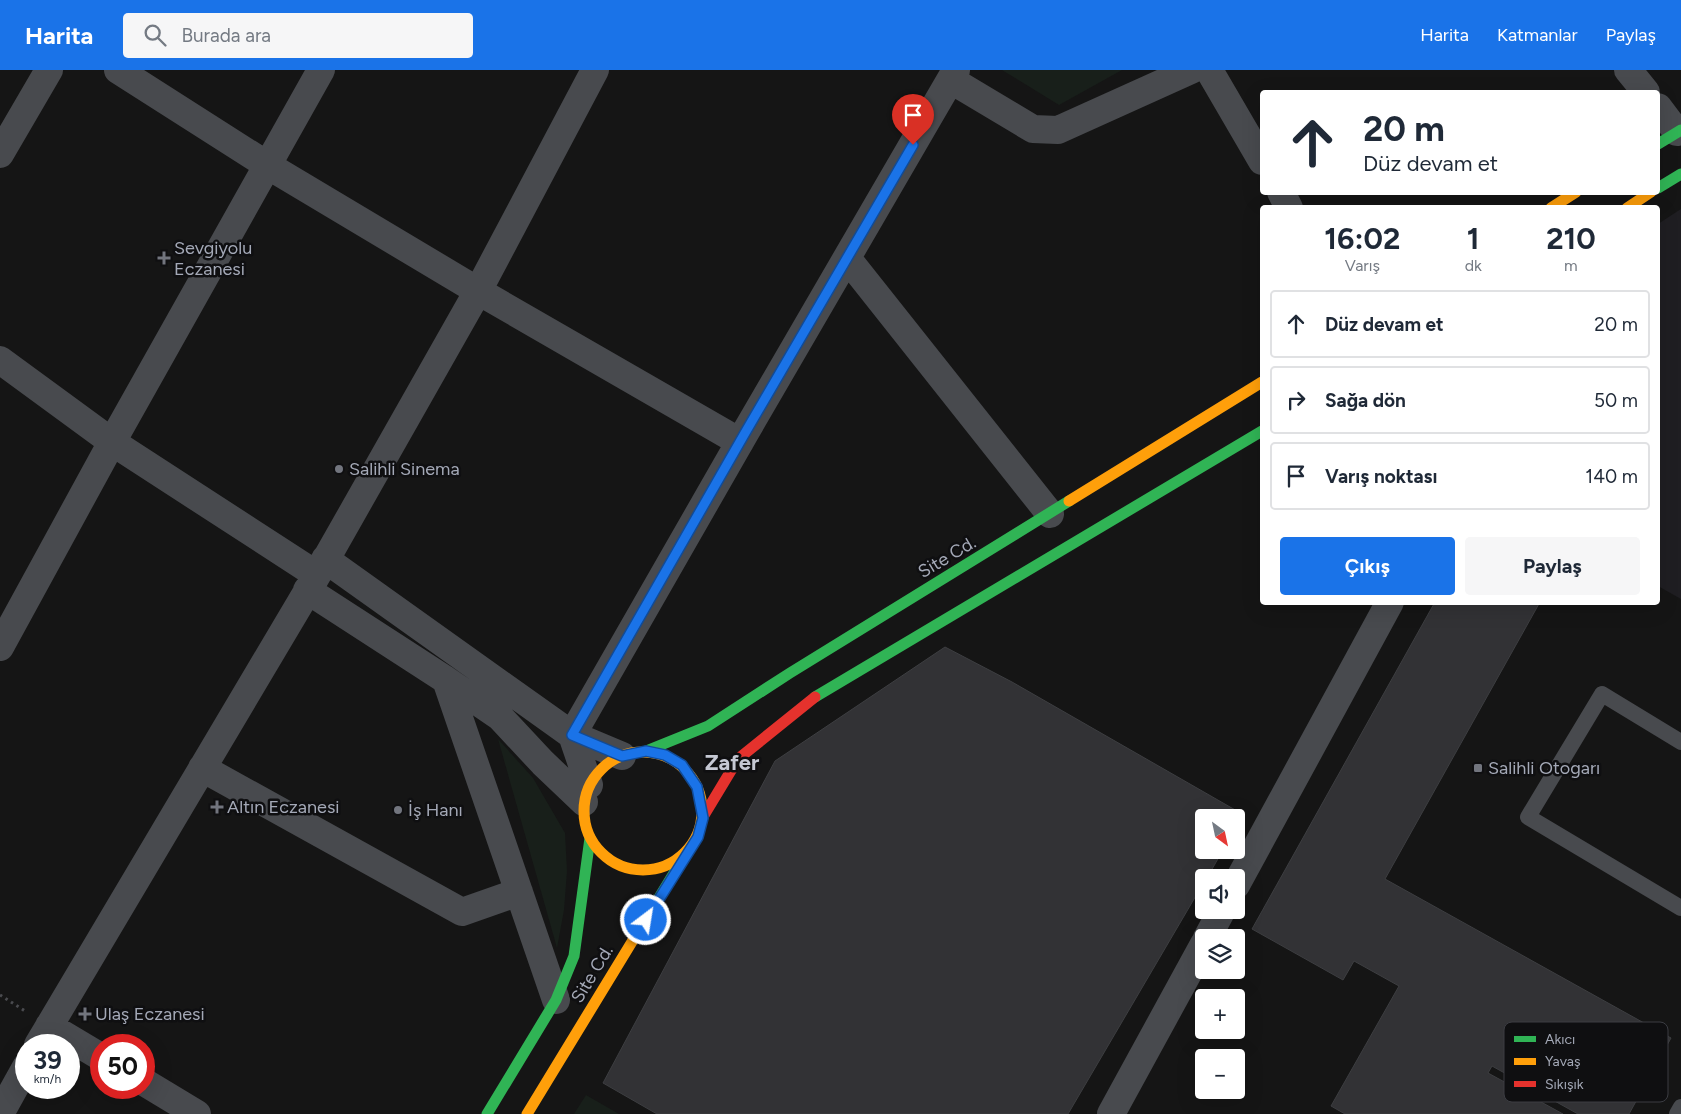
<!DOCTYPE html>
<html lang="tr">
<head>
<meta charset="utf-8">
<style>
	:root { --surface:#fff; --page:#f6f6f7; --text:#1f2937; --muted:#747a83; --line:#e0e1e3; --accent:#1a73e8 }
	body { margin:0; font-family:Figtree,sans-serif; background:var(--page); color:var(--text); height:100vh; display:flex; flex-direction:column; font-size:19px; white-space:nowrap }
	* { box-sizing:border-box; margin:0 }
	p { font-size:16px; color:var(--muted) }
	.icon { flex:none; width:28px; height:28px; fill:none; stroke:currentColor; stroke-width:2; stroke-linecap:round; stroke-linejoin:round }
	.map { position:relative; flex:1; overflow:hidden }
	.side { position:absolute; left:1260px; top:135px; width:400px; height:400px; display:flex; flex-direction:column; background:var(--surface); border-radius:5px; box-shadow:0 5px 20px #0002 }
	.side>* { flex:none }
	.hud { position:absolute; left:1260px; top:20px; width:400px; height:105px; border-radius:5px; box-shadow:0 5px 20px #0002; background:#fff; color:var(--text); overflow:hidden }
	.needle { width:32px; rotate:147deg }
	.buttons { position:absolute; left:1195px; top:739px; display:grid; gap:10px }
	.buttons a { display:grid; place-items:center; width:50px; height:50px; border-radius:5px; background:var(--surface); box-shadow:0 5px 20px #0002; font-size:25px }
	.speed { position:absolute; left:15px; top:964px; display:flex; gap:10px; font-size:25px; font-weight:700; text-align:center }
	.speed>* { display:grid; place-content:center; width:65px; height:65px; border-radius:50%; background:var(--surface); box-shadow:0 5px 20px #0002; line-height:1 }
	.speed small { font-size:12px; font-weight:400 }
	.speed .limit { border:8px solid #d22; background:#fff; color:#111 }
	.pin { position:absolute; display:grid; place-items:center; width:42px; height:42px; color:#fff; margin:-51px -21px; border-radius:50% 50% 50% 0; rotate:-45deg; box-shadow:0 0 5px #0007 }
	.pin .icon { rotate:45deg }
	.me { position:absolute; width:55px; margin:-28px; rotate:31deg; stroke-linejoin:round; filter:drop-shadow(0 0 4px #0008) }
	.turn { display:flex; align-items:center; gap:18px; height:105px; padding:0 20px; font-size:22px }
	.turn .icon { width:65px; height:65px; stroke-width:2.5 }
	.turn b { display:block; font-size:35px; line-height:42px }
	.eta { display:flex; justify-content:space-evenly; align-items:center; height:85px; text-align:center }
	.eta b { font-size:30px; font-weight:700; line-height:35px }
	.action { display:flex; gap:10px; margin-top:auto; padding:10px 20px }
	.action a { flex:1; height:58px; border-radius:5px; background:var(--accent); color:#fff; font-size:20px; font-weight:700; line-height:58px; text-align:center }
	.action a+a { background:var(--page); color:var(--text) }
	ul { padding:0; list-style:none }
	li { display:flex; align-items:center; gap:15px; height:68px; margin:0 10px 8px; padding:0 10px; border:2px solid var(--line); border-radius:5px }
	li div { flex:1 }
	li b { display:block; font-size:19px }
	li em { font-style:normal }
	header { display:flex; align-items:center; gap:30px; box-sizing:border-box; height:70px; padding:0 25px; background:var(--accent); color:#fff }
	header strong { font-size:24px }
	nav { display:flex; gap:28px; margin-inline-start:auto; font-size:18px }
	.search { width:350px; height:45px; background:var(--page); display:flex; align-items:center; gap:12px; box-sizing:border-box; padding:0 18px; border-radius:5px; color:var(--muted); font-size:19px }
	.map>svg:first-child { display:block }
</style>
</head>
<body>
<header>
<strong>Harita</strong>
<div class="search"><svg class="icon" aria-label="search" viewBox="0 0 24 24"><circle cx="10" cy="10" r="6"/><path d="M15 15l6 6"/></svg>Burada ara</div>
<nav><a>Harita</a><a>Katmanlar</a><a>Paylaş</a></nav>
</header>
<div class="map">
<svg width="1681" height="1044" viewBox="0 0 1681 1044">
	<rect width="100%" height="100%" fill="#151515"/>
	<path fill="#1f1e22" d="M1681 139V529L1658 516V154Z"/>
	<path fill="#181f1a" d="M1002 0H1122L1059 35Z
		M498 669 533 708 565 763 567 801 564 840 557 878Z
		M586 1025 619 1044H574Z"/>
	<path fill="#323235" stroke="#3d3e41" d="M1435 532H1540L1385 809 1671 968 1629 1044H1578L1492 996 1488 1003 1563 1044H1345L1331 1036 1399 916 1354 891 1343 910 1252 859Z
		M945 577 1012 612 1244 745 1236 757V748H1204V780H1223L1207 808H1204V812L1068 1044H657L603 1013 775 691Z"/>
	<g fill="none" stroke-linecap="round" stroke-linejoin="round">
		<path stroke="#4a4b4f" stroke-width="3" stroke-dasharray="2.5 4" stroke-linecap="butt" d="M0 925 25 941"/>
		<path stroke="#484a4e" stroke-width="16" d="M1681 672 1602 624 1528 747 1681 838
			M1677 1044 1681 1037"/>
		<path stroke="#484a4e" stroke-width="28" d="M118 0 267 95 478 221 740 372
			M1209 0 1262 91
			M1628 0 1646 22
			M951 10 1033 59 1058 60 1191 0
			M1658 37 1677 62
			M0 84 49 0
			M1281 122 1289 138
			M847 188 1050 444
			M0 290 112 372 317 505
			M325 489 572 665 622 686
			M307 520 446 610 500 647 543 693 584 732
			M0 577 112 372 321 0
			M446 610 556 930
			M202 698 462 842 519 822
			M589 715 572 665 745 363 956 0
			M1236 815 1390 532
			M1207 868 1222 840
			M49 956 101 987
			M38 975 317 505 478 221 595 0
			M144 1012 197 1044
			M0 1044 26 997
			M1111 1044 1204 874"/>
		<path stroke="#30b455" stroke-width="11" d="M1658 74 1681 60
			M1658 118 1681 104
			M815 627 1262 361
			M646 681 708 656 790 603 1069 431
			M641 857 685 785
			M487 1044 556 930 574 886 590 768"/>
		<path stroke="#ff9f0a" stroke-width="11" d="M1551 138 1576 122
			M1627 138 1651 122
			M1069 431 1262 312
			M584 741a59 59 0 1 1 118 0a59 59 0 1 1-118 0Z
			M527 1044 641 857"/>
		<path stroke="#e5322d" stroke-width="11" d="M703 747 738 689 815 627"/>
	</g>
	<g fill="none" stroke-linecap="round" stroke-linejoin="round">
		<g stroke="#114b97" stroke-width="12">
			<path id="route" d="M646 850 698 767 703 748 697 717 682 695 665 685 646 681 622 686 572 665 745 363 913 75"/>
		</g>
		<use href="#route" stroke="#1a73e8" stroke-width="9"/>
	</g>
	<g fill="#72757e" stroke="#0f0f11" stroke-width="2">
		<path d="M161.5 180.5h5v5h5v5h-5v5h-5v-5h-5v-5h5z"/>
		<circle cx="339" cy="399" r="5"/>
		<rect x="1473" y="693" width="10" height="10" rx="2.5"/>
		<path d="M214.5 729.5h5v5h5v5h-5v5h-5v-5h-5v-5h5z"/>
		<circle cx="398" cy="740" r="5"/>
		<path d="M82.5 936.5h5v5h5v5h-5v5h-5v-5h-5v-5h5z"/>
	</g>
	<g text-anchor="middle" stroke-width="5" stroke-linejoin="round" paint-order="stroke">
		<g font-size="18" fill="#a4a9b7" stroke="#0f0f11" text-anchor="start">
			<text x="174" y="184">Sevgiyolu<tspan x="174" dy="21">Eczanesi</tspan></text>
			<text x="349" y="405">Salihli Sinema</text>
			<text x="1488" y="704">Salihli Otogarı</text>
			<text x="227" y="743">Altın Eczanesi</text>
			<text x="408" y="746">İş Hanı</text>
			<text x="95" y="950">Ulaş Eczanesi</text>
		</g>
		<g font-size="18" fill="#a4a9b7" stroke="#0f0f11">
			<text transform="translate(947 487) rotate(-31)" y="6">Site Cd.</text>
			<text transform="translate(592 904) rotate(-59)" y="6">Site Cd.</text>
		</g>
		<g font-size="22" font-weight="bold" fill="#c5c8d3" stroke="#0f0f11">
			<text x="732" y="700">Zafer</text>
		</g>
	</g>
	<rect x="1504" y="952" width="164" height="80" rx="8" fill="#0f0f11" stroke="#3c3d43" stroke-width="1"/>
	<rect x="1514" y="966" width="22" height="6" fill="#30b455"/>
	<rect x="1514" y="988" width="22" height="7" fill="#ff9f0a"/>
	<rect x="1514" y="1011" width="22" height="6" fill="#e5322d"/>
	<g font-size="14" fill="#a4a9b7">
		<text x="1545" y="974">Akıcı</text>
		<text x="1545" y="996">Yavaş</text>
		<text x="1545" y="1019">Sıkışık</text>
	</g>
</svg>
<div class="buttons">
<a><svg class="needle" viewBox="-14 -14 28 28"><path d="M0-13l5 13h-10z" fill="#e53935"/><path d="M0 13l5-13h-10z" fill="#747a83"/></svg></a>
<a><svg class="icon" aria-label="sound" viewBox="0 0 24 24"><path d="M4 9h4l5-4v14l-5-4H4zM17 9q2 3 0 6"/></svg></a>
<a><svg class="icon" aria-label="layers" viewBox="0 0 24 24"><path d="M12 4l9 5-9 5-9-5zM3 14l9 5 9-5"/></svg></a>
<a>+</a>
<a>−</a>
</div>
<div class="speed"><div>39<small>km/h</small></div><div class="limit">50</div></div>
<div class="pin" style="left:913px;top:75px;background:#d93025"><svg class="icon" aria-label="arrive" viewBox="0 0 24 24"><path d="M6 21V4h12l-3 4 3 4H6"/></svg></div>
<svg class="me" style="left:646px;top:850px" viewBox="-20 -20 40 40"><circle r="17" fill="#1a73e8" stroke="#fff" stroke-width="3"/><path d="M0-11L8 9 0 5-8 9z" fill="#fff"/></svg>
<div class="hud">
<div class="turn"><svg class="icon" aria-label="ahead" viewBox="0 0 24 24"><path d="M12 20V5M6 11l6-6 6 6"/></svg><div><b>20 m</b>Düz devam et</div></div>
</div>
<section class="side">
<div class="eta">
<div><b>16:02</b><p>Varış</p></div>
<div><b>1</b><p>dk</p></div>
<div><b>210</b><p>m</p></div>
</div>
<ul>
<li><svg class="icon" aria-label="ahead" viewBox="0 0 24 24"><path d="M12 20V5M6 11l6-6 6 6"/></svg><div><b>Düz devam et</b></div><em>20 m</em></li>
<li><svg class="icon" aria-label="right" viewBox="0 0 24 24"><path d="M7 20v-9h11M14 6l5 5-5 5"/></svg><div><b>Sağa dön</b></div><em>50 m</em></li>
<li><svg class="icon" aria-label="arrive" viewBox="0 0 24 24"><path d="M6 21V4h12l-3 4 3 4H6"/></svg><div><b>Varış noktası</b></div><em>140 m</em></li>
</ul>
<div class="action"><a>Çıkış</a><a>Paylaş</a></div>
</section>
</div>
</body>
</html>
